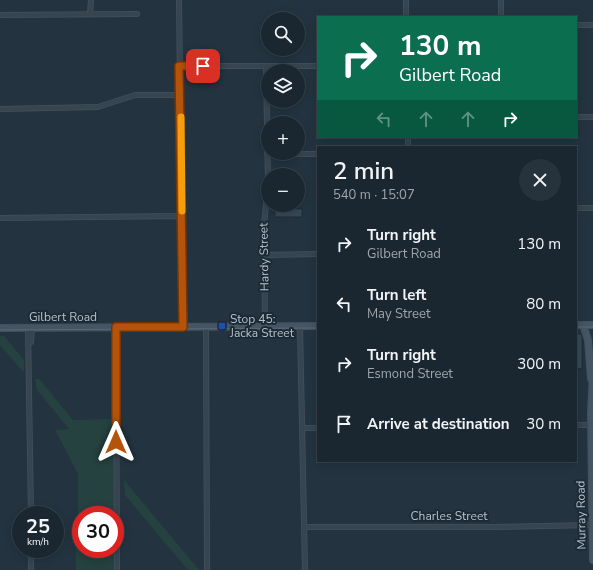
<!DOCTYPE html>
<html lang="en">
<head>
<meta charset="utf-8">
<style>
	:root { --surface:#1a2730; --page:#27333c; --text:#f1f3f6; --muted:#9fa5ab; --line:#38444c }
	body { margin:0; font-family:"Nunito Sans",sans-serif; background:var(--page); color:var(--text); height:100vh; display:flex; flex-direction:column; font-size:15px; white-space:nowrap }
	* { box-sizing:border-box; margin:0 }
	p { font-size:13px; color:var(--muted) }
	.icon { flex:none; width:22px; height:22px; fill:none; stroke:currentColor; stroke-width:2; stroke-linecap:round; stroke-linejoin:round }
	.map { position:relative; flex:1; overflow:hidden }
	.panel { position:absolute; left:317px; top:146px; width:260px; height:316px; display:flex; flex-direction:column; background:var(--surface); border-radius:0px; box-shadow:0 2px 10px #0003,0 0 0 1px var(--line) }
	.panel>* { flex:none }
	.hud { position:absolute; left:317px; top:16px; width:260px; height:122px; border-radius:0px; box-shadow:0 2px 10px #0003,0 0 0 1px var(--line); background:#0b6e4f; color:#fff; overflow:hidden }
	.buttons { position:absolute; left:261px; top:12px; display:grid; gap:8px }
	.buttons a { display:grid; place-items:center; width:44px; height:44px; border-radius:50%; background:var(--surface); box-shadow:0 2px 10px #0003,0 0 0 1px var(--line); font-size:20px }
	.speed { position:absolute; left:12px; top:506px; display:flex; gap:8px; font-size:20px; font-weight:700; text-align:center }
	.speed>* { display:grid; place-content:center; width:52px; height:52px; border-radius:50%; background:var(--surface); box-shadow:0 2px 10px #0003,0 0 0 1px var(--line); line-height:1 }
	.speed small { font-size:10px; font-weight:400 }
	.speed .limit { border:6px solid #d22; background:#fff; color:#111 }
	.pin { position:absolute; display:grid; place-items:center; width:34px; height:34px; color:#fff; margin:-17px; border-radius:8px; box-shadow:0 2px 6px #0006 }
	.me { position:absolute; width:44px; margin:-22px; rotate:0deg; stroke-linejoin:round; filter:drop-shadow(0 0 3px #0008) }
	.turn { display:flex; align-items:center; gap:14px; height:84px; padding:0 16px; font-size:18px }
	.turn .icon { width:52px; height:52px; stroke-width:2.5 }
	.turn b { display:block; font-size:28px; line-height:34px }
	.lanes { display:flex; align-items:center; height:38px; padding:0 16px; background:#0003; justify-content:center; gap:20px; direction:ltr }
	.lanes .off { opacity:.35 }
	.round { display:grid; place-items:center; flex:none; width:42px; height:42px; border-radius:21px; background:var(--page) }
	.overview { display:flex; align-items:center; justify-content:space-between; height:68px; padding:0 16px }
	h1 { font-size:24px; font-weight:600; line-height:30px }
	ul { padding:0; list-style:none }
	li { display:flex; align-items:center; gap:12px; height:60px; padding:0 16px }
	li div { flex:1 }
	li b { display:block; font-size:15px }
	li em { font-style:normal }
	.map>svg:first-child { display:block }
</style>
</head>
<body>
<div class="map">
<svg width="593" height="570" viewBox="0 0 593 570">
	<rect width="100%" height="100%" fill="#233440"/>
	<path fill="#254140" d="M0 336H4L24 360V373L0 345Z
		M35 379H39L73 420 114 419V515H81V549H114V570H76L75 527 78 524V474L55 430 69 429 37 390Z
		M124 480 199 570H188L125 495Z"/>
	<path fill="#354956" stroke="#1e2c37" d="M275 205H284V208L302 209V217H275Z
		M576 333 582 335V369L576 368Z"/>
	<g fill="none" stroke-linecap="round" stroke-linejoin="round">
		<g stroke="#43515c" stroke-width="6">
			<path id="street" d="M179 0 183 327
				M406 0V17
				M501 0V17
				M90 14 91 0
				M0 15 137 14
				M576 25H593
				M179 66H318
				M0 109 98 107 135 95H180
				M576 117H593
				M408 137V147
				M267 154H318
				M576 208H593
				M0 218 182 216
				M264 255 318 254
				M116 327 117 570
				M206 327 207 570
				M265 327 264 225 268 184 266 67
				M300 327 305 570
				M28 328 31 515
				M31 342 32 328
				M576 425H591
				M302 428H318
				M304 527H494L592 525
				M31 549V570"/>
		</g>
		<g stroke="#43515c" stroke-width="8">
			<path id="secondary" d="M576 325H593
				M583 325 588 340 591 379
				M0 328 318 326
				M593 374 591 413 593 560"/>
		</g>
		<use href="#street" stroke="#374550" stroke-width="4.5"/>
		<use href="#secondary" stroke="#455563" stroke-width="6"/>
		<path stroke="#596a77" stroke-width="1" d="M576 327H593
			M0 330 318 328"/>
	</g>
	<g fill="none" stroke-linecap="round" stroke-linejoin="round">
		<g stroke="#753606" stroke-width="10">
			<path id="route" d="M116 442V327H183L179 66H203"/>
		</g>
		<use href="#route" stroke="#b45309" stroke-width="7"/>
		<path stroke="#f59e0b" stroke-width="7" d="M181 117 182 211"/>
	</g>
	<rect fill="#1a4fb4" stroke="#1c2a35" stroke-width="1.5" x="218" y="322" width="8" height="8" rx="2"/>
	<g text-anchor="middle" stroke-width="4" stroke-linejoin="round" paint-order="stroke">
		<g font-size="12" fill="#b3c0cb" stroke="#1c2a35">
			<text transform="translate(264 257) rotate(-91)" y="4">Hardy Street</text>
			<text x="63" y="321">Gilbert Road</text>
			<text transform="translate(581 515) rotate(-91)" y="4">Murray Road</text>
			<text x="449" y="520">Charles Street</text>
		</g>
		<g font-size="12" fill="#b3c0cb" stroke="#1c2a35" text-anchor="start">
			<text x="230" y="323">Stop 45:<tspan x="230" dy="14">Jacka Street</tspan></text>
		</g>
	</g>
</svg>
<div class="buttons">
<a><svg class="icon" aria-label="search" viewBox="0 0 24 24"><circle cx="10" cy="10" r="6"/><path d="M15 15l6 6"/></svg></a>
<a><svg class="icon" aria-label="layers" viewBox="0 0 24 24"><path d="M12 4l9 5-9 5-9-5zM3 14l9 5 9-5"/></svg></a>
<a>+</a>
<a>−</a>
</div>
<div class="speed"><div>25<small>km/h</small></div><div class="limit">30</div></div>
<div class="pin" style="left:203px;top:66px;background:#d93025"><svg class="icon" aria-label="arrive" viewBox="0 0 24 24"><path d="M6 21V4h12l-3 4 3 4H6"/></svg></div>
<svg class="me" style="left:116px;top:442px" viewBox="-20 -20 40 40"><path d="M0-17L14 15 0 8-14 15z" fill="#b45309" stroke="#fff" stroke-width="4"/></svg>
<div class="hud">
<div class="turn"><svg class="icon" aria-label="right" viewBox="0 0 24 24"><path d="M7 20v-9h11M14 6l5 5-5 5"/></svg><div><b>130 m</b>Gilbert Road</div></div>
<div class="lanes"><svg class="icon off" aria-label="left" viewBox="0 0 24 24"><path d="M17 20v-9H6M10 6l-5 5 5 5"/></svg><svg class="icon off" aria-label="ahead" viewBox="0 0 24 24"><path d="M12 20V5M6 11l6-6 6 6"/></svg><svg class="icon off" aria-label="ahead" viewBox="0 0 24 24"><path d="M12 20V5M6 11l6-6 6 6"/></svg><svg class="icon" aria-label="right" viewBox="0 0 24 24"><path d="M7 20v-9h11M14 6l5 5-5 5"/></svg></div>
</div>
<section class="panel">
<div class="overview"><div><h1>2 min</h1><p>540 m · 15:07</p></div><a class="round"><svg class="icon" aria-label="close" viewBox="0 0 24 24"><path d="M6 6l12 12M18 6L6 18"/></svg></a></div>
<ul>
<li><svg class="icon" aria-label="right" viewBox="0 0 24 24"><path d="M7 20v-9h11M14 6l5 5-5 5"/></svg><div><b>Turn right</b><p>Gilbert Road</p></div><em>130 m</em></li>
<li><svg class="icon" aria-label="left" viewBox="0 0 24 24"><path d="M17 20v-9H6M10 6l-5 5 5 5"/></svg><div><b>Turn left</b><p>May Street</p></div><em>80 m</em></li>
<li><svg class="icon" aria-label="right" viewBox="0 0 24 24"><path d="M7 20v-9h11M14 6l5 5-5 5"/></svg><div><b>Turn right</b><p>Esmond Street</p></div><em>300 m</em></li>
<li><svg class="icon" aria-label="arrive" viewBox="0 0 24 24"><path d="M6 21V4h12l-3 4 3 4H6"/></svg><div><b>Arrive at destination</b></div><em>30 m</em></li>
</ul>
</section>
</div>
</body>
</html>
